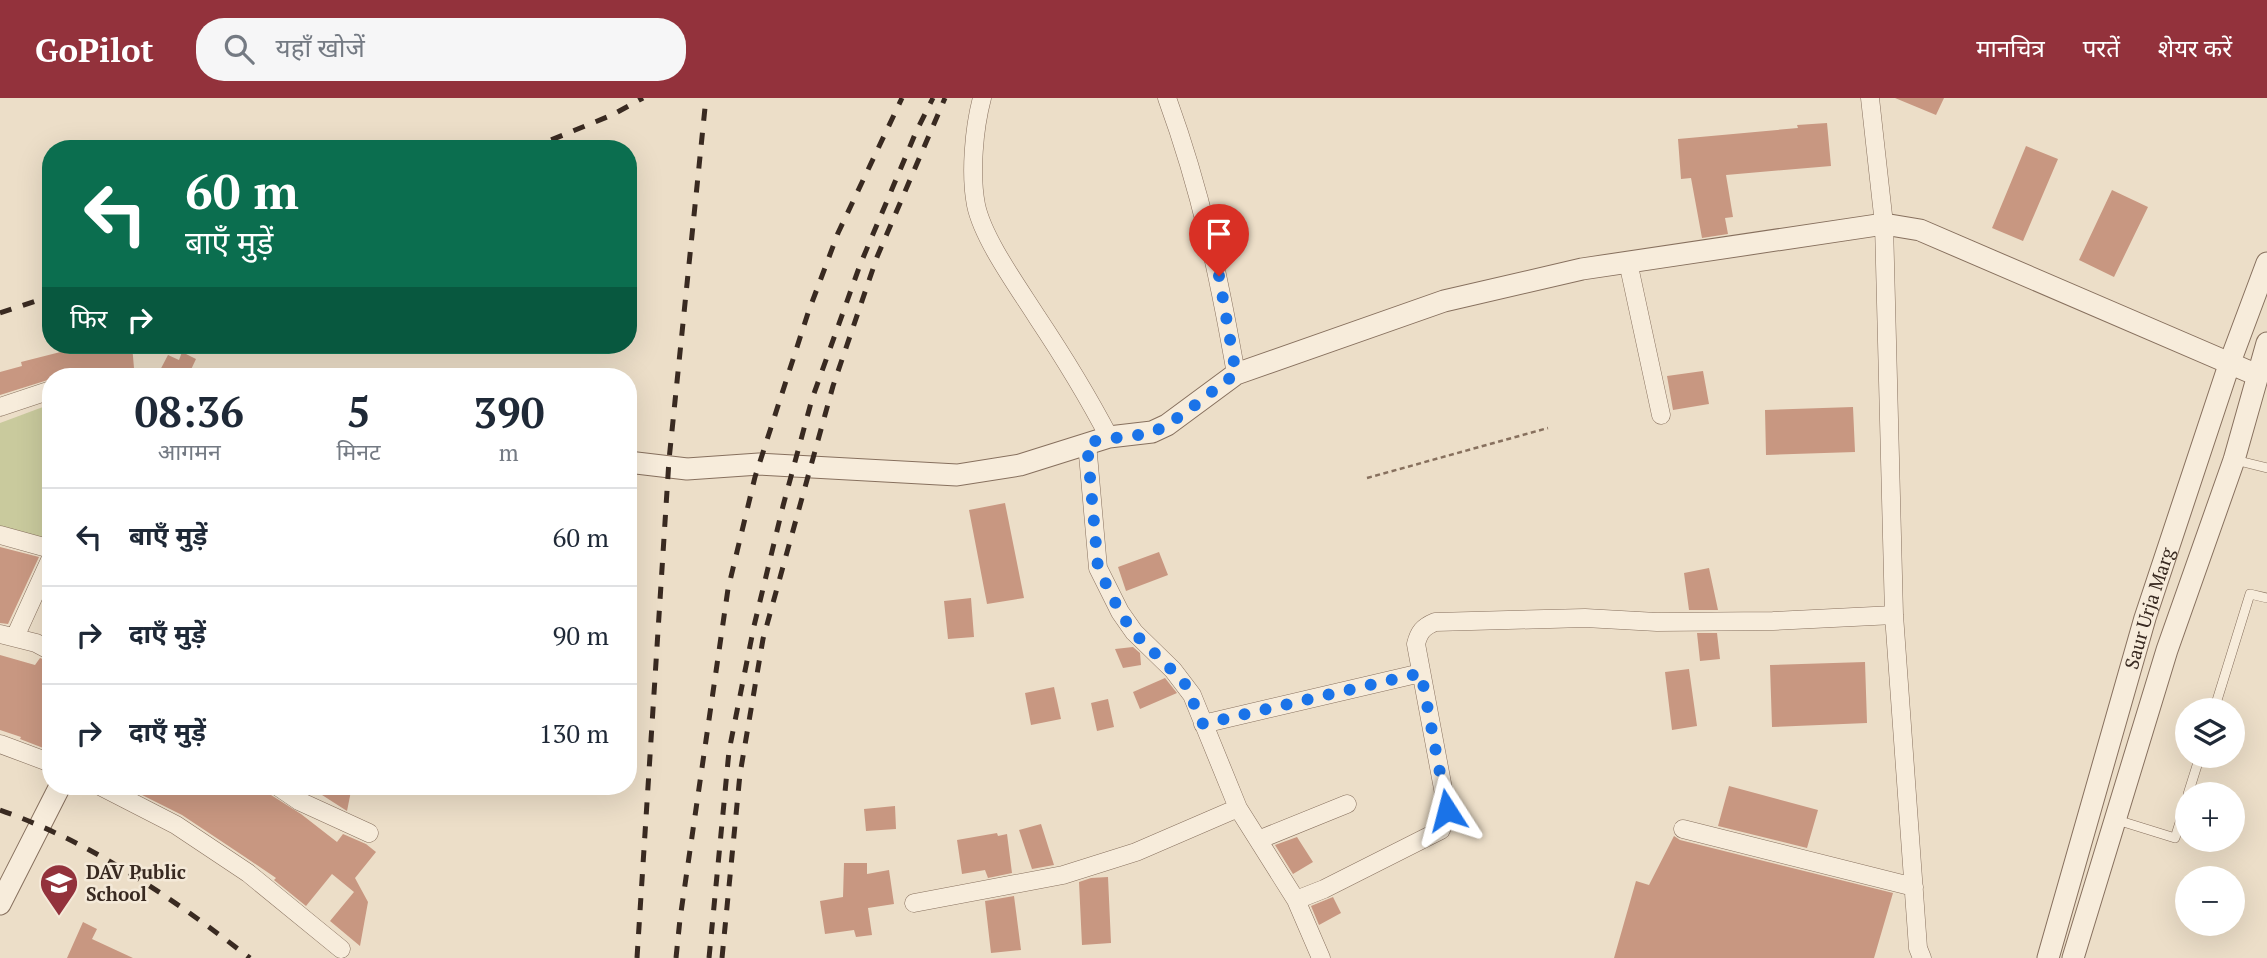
<!DOCTYPE html>
<html lang="hi">
<head>
<meta charset="utf-8">
<style>
	:root { --surface:#fff; --page:#f6f6f7; --text:#1f2937; --muted:#747a83; --line:#e0e1e3; --accent:#93323c }
	body { margin:0; font-family:"PT Serif","Noto Sans Devanagari",serif; background:var(--page); color:var(--text); height:100vh; display:flex; flex-direction:column; font-size:26px; white-space:nowrap }
	* { box-sizing:border-box; margin:0 }
	p { font-size:23px; color:var(--muted) }
	.icon { flex:none; width:38px; height:38px; fill:none; stroke:currentColor; stroke-width:2; stroke-linecap:round; stroke-linejoin:round }
	.map { position:relative; flex:1; overflow:hidden }
	.details { position:absolute; left:42px; top:270px; width:595px; height:427px; display:flex; flex-direction:column; background:var(--surface); border-radius:28px; box-shadow:0 7px 28px #0002 }
	.details>* { flex:none }
	.guide { position:absolute; left:42px; top:42px; width:595px; height:214px; border-radius:28px; box-shadow:0 7px 28px #0002; background:#0b6e4f; color:#fff; overflow:hidden }
	.buttons { position:absolute; left:2175px; top:600px; display:grid; gap:14px }
	.buttons a { display:grid; place-items:center; width:70px; height:70px; border-radius:50%; background:var(--surface); box-shadow:0 7px 28px #0002; font-size:35px }
	.pin { position:absolute; display:grid; place-items:center; width:60px; height:60px; color:#fff; margin:-72px -30px; border-radius:50% 50% 50% 0; rotate:-45deg; box-shadow:0 0 7px #0007 }
	.pin .icon { rotate:45deg }
	.me { position:absolute; width:77px; margin:-38px; rotate:351deg; stroke-linejoin:round; filter:drop-shadow(0 0 5px #0008) }
	.turn { display:flex; align-items:center; gap:24px; height:147px; padding:0 28px; font-size:32px }
	.turn .icon { width:91px; height:91px; stroke-width:2.5 }
	.turn b { display:block; font-size:49px; line-height:60px }
	.then { display:flex; align-items:center; height:66px; padding:0 28px; background:#0003; gap:14px; font-size:26px }
	.eta { display:flex; justify-content:space-evenly; align-items:center; height:119px; text-align:center }
	.eta b { font-size:42px; font-weight:700; line-height:49px }
	ul { padding:0; list-style:none }
	li { display:flex; align-items:center; gap:21px; height:98px; padding:0 28px; border-top:2px solid var(--line) }
	li div { flex:1 }
	li b { display:block; font-size:26px }
	li em { font-style:normal }
	header { display:flex; align-items:center; gap:42px; box-sizing:border-box; height:98px; padding:0 35px; background:var(--accent); color:#fff }
	header strong { font-size:33px }
	nav { display:flex; gap:38px; margin-inline-start:auto; font-size:24px }
	.search { width:490px; height:63px; background:var(--page); display:flex; align-items:center; gap:18px; box-sizing:border-box; padding:0 24px; border-radius:28px; color:var(--muted); font-size:26px }
	.map>svg:first-child { display:block }
</style>
</head>
<body>
<header>
<strong>GoPilot</strong>
<div class="search"><svg class="icon" aria-label="search" viewBox="0 0 24 24"><circle cx="10" cy="10" r="6"/><path d="M15 15l6 6"/></svg>यहाँ खोजें</div>
<nav><a>मानचित्र</a><a>परतें</a><a>शेयर करें</a></nav>
</header>
<div class="map">
<svg width="2267" height="860" viewBox="0 0 2267 860">
	<rect width="100%" height="100%" fill="#ecdec8"/>
	<path fill="#c9ca9d" d="M51 306V442L0 428V325Z"/>
	<path fill="#c89781" d="M1895 0H1944L1936 17Z
		M1827 25 1831 68 1726 77 1733 119 1725 120 1728 136 1702 140 1691 80 1681 81 1678 41 1798 30 1797 27Z
		M2026 48 2058 61 2023 143 1992 130Z
		M2112 92 2148 109 2114 179 2079 162Z
		M88 247H132L134 270 92 274 93 278H51V281L0 297V274L22 268 21 264Z
		M182 254 196 261 188 278H157L168 257 179 262Z
		M1703 273 1709 306 1673 312 1667 278Z
		M1853 309 1855 354 1766 357 1765 312Z
		M1005 405 1024 500 987 506 969 412Z
		M0 449 39 459 8 526 0 525Z
		M1159 454 1168 477 1126 493 1118 469Z
		M1709 470 1718 512H1689L1684 475Z
		M971 500 974 539 948 541 944 503Z
		M1697 535H1717L1720 561 1700 563Z
		M1133 549 1140 555 1141 567 1123 570 1115 551Z
		M0 557 35 567 40 560 51 564V653L20 641 21 639 0 632Z
		M1865 564 1867 625 1772 629 1770 567Z
		M1689 571 1697 628 1672 632 1665 574Z
		M1165 580 1177 595 1140 611 1133 594Z
		M1054 589 1061 621 1031 627 1025 595Z
		M1108 601 1114 629 1097 633 1091 605Z
		M124 688H194L211 696 216 688H266L271 697 301 716 337 744 343 736 366 746 376 754 355 780 368 804 360 848 330 823 354 794 332 776 306 808 274 782 276 780 245 759 182 717Z
		M308 688H352L347 713Z
		M1729 688 1818 712 1807 750 1718 728Z
		M895 708 896 731 866 733 864 711Z
		M1041 726 1054 767 1032 771 1019 732Z
		M997 735 998 738 1007 736 1012 775 988 780 985 772 962 776 957 742Z
		M1674 738 1680 742 1893 795 1874 860H1614L1636 783 1649 787Z
		M1297 739 1313 764 1293 776 1275 747Z
		M844 765H867V776L889 772 894 806 868 810 872 837 856 839 854 832 825 836 820 803 843 799Z
		M1108 779 1111 845 1082 847 1079 784 1091 780Z
		M1014 798 1021 852 991 855 985 803Z
		M1333 799 1341 815 1319 827 1311 808Z
		M83 824 97 831 92 841 133 860H67Z"/>
	<g fill="none" stroke-linecap="round" stroke-linejoin="round">
		<g stroke="#87705e" stroke-width="10">
			<path id="service" d="M2235 362 2267 370
				M2214 612 2250 496 2267 500
				M2188 696 2200 658
				M2117 722 2175 740 2188 699"/>
		</g>
		<g stroke="#87705e" stroke-width="19">
			<path id="minor" d="M982 0C974 30 970 76 976 107 983 141 1018 189 1037 219 1063 258 1087 297 1109 339
				M1167 0C1201 93 1219 179 1236 276
				M1870 0 1884 126 1894 517 1918 850 1922 860
				M1628 164 1661 317
				M0 309 51 292
				M1087 345 1098 470 1120 514 1134 534 1173 572 1192 597 1238 710 1296 802 1321 860
				M0 437 51 451
				M0 536 36 545 51 553
				M15 539 51 460
				M1203 626 1421 575
				M0 646 51 665
				M100 688 176 727 248 775 341 851
				M277 688 299 703 369 735
				M1683 731 1914 789
				M1258 742 1347 706
				M1296 802 1324 791 1441 732 1447 712 1416 546C1419 534 1423 529 1435 524L1585 520 1657 524 1773 523 1894 517
				M914 805 1063 777 1136 754 1238 710"/>
		</g>
		<g stroke="#87705e" stroke-width="23">
			<g id="tertiary">
				<path d="M628 364 687 371 759 366 957 377 1020 367 1109 339 1152 334 1167 327 1236 276 1444 203 1582 171 1884 126 1920 132 2257 277"/>
				<path d="M0 806 60 688"/>
				<path id="s1" d="M2048 860 2145 520 2230 264 2267 165"/>
				<path d="M2073 860 2167 552 2234 362 2267 245"/>
			</g>
		</g>
		<path stroke="#87705e" stroke-width="2.5" stroke-dasharray="5 3.5" stroke-linecap="butt" d="M1367 380 1548 330"/>
		<use href="#service" stroke="#f7ecdb" stroke-width="9"/>
		<use href="#minor" stroke="#f7ecdb" stroke-width="18"/>
		<use href="#tertiary" stroke="#f7ecdb" stroke-width="21"/>
		<path stroke="#392a21" stroke-width="5" stroke-dasharray="12 12" stroke-linecap="butt" d="M529 51 612 17 643 0
			M0 215 51 198
			M0 712C93 745 172 800 250 860
			M637 860 669 362 706 0
			M676 860 680 821 728 491 755 379 808 215 838 135 902 0
			M709 860 729 653 754 528 783 408 812 301 860 167 916 34 933 0
			M722 860 740 676 763 541 833 288 877 159 945 0"/>
	</g>
	<g fill="none" stroke-linecap="round" stroke-linejoin="round">
		<path stroke="#1a73e8" stroke-width="12" stroke-dasharray="0 21.6" d="M1219 178 1236 276C1214 290 1172 329 1151 334 1130 340 1108 339 1087 345L1098 470 1120 514 1133 534 1184 584 1203 626 1421 575 1447 712"/>
	</g>
	<defs>
		<g id="school-pin" transform="scale(2.0125)"><path d="M0 17L-7.5 6A9.5 9.5 0 1 1 7.5 6Z" fill="#93323c" stroke="#f4e9d8"/><path d="M0-5L7-2L0 1L-7-2ZM-4 1L0 2.5L4 1V4Q0 6-4 4Z" fill="#fff"/></g>
	</defs>
	<g fill-rule="evenodd">
		<use href="#school-pin" x="59" y="785"/>
	</g>
	<g text-anchor="middle" stroke-width="5" stroke-linejoin="round" paint-order="stroke">
		<g font-size="19" fill="#392a21" stroke="#f4e9d8">
			<text dy="7" stroke="none"><textPath href="#s1" startOffset="364">Saur Urja Marg</textPath></text>
		</g>
		<g font-size="19" font-weight="bold" fill="#392a21" stroke="#f4e9d8" text-anchor="start">
			<text x="86" y="781">DAV Public<tspan x="86" dy="22">School</tspan></text>
		</g>
	</g>
</svg>
<div class="buttons">
<a><svg class="icon" aria-label="layers" viewBox="0 0 24 24"><path d="M12 4l9 5-9 5-9-5zM3 14l9 5 9-5"/></svg></a>
<a>+</a>
<a>−</a>
</div>
<div class="pin" style="left:1219px;top:178px;background:#d93025"><svg class="icon" aria-label="arrive" viewBox="0 0 24 24"><path d="M6 21V4h12l-3 4 3 4H6"/></svg></div>
<svg class="me" style="left:1447px;top:712px" viewBox="-20 -20 40 40"><path d="M0-17L14 15 0 8-14 15z" fill="#1a73e8" stroke="#fff" stroke-width="4"/></svg>
<div class="guide">
<div class="turn"><svg class="icon" aria-label="left" viewBox="0 0 24 24"><path d="M17 20v-9H6M10 6l-5 5 5 5"/></svg><div><b>60 m</b>बाएँ मुड़ें</div></div>
<div class="then">फिर<svg class="icon" aria-label="right" viewBox="0 0 24 24"><path d="M7 20v-9h11M14 6l5 5-5 5"/></svg></div>
</div>
<section class="details">
<div class="eta">
<div><b>08:36</b><p>आगमन</p></div>
<div><b>5</b><p>मिनट</p></div>
<div><b>390</b><p>m</p></div>
</div>
<ul>
<li><svg class="icon" aria-label="left" viewBox="0 0 24 24"><path d="M17 20v-9H6M10 6l-5 5 5 5"/></svg><div><b>बाएँ मुड़ें</b></div><em>60 m</em></li>
<li><svg class="icon" aria-label="right" viewBox="0 0 24 24"><path d="M7 20v-9h11M14 6l5 5-5 5"/></svg><div><b>दाएँ मुड़ें</b></div><em>90 m</em></li>
<li><svg class="icon" aria-label="right" viewBox="0 0 24 24"><path d="M7 20v-9h11M14 6l5 5-5 5"/></svg><div><b>दाएँ मुड़ें</b></div><em>130 m</em></li>
</ul>
</section>
</div>
</body>
</html>
